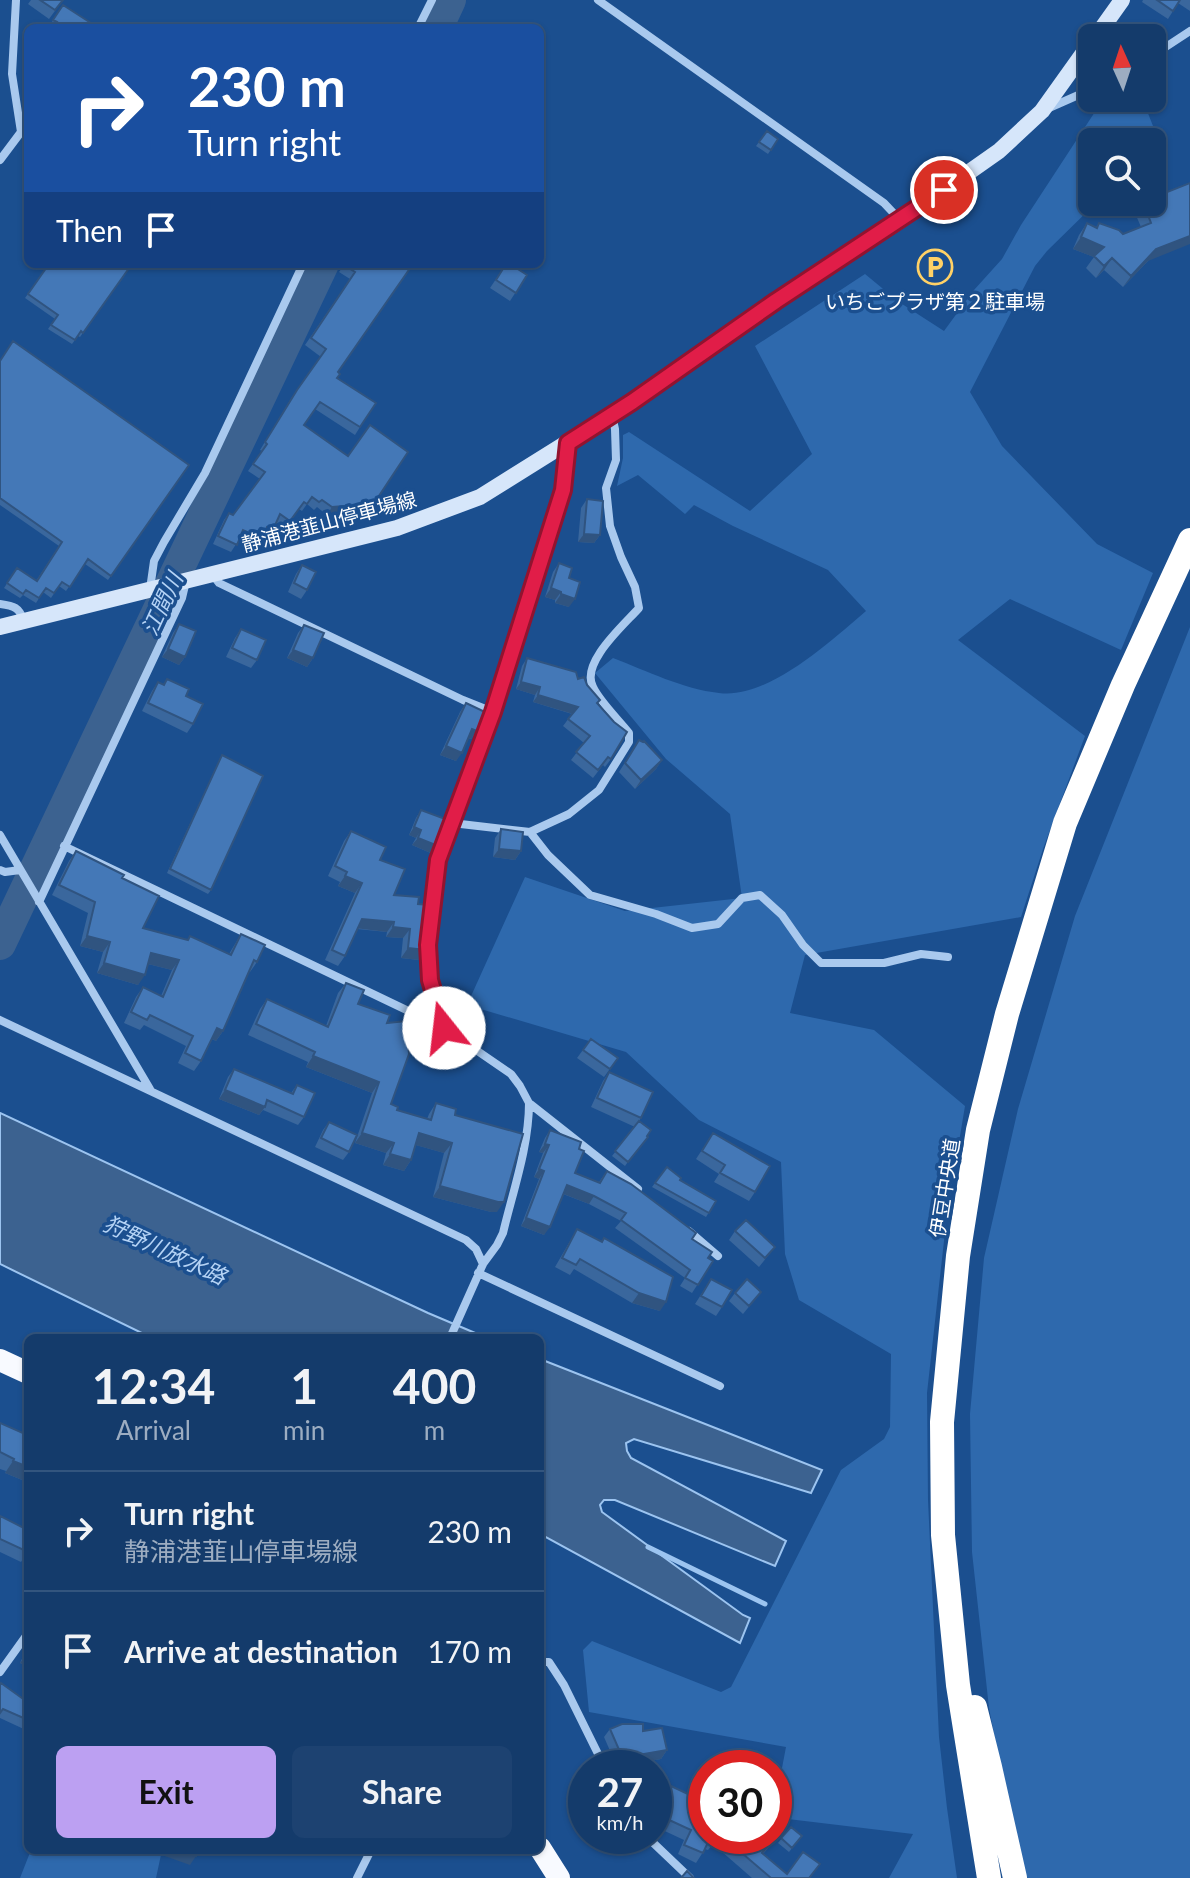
<!DOCTYPE html>
<html lang="en">
<head>
<meta charset="utf-8">
<style>
	:root { --surface:#143b6b; --page:#1d4271; --text:#f1f3f6; --muted:#9dadc1; --line:#33557e; --accent:#bca0f2 }
	body { margin:0; font-family:Lato,"Noto Sans JP",sans-serif; background:var(--page); color:var(--text); height:100vh; display:flex; flex-direction:column; font-size:30px; white-space:nowrap }
	* { box-sizing:border-box; margin:0 }
	p { font-size:26px; color:var(--muted) }
	.icon { flex:none; width:44px; height:44px; fill:none; stroke:currentColor; stroke-width:2; stroke-linecap:round; stroke-linejoin:round }
	.map { position:relative; flex:1; overflow:hidden }
	.side { position:absolute; left:24px; top:1334px; width:520px; height:520px; display:flex; flex-direction:column; background:var(--surface); border-radius:12px; box-shadow:0 2px 6px #0004,0 0 0 2px var(--line) }
	.side>* { flex:none }
	.banner { position:absolute; left:24px; top:24px; width:520px; height:244px; border-radius:12px; box-shadow:0 2px 6px #0004,0 0 0 2px var(--line); background:#1a4fa0; color:#fff; overflow:hidden }
	.needle { width:52px; rotate:357deg }
	.fabs { position:absolute; left:1078px; top:24px; display:grid; gap:16px }
	.fabs a { display:grid; place-items:center; width:88px; height:88px; border-radius:12px; background:var(--surface); box-shadow:0 2px 6px #0004,0 0 0 2px var(--line); font-size:40px }
	.speed { position:absolute; left:568px; top:1750px; display:flex; gap:16px; font-size:40px; font-weight:700; text-align:center }
	.speed>* { display:grid; place-content:center; width:104px; height:104px; border-radius:50%; background:var(--surface); box-shadow:0 2px 6px #0004,0 0 0 2px var(--line); line-height:1 }
	.speed small { font-size:20px; font-weight:400 }
	.speed .limit { border:12px solid #d22; background:#fff; color:#111 }
	.pin { position:absolute; display:grid; place-items:center; width:68px; height:68px; color:#fff; margin:-34px; border:4px solid #fff; border-radius:50%; box-shadow:0 2px 8px #0007 }
	.me { position:absolute; width:88px; margin:-44px; rotate:344deg; stroke-linejoin:round; filter:drop-shadow(0 0 6px #0008) }
	.turn { display:flex; align-items:center; gap:28px; height:168px; padding:0 32px; font-size:36px }
	.turn .icon { width:104px; height:104px; stroke-width:2.5 }
	.turn b { display:block; font-size:56px; line-height:68px }
	.then { display:flex; align-items:center; height:76px; padding:0 32px; background:#0003; gap:16px; font-size:30px }
	.eta { display:flex; justify-content:space-evenly; align-items:center; height:136px; text-align:center }
	.eta b { font-size:48px; font-weight:700; line-height:56px }
	.cta { display:flex; gap:16px; margin-top:auto; padding:16px 32px }
	.cta a { flex:1; height:92px; border-radius:12px; background:var(--accent); color:#111; font-size:32px; font-weight:700; line-height:92px; text-align:center }
	.cta a+a { background:var(--page); color:var(--text) }
	ul { padding:0; list-style:none }
	li { display:flex; align-items:center; gap:24px; height:120px; padding:0 32px; border-top:2px solid var(--line) }
	li div { flex:1 }
	li b { display:block; font-size:30px }
	li em { font-style:normal }
	.map>svg:first-child { display:block }
</style>
</head>
<body>
<div class="map">
<svg width="1190" height="1878" viewBox="0 0 1190 1878">
	<rect width="100%" height="100%" fill="#1b4f8f"/>
	<path fill="#2e69ad" d="M1104 98H1142L1162 149 1152 157V142H1092V202H1097L1047 251 1035 266 970 392 1002 446 1097 544 1153 573 1121 650 1010 599 958 640 1085 736 1043 849 1021 917 805 955 790 1013 874 1030 965 1106 947 1214 927 1393 928 1500 939 1737 947 1808 957 1878H889L913 1834 788 1819 774 1810 786 1747 589 1712 583 1650 592 1641 721 1692 731 1687 841 1470 884 1439 890 1427 891 1354 799 1300 785 1254 781 1162 699 1120 626 1052 467 1005 525 877 625 911 742 898 730 814 666 759 595 673 613 658C647 671 683 689 719 693 767 700 831 641 866 611L828 570 733 526 694 505 685 514 638 475 617 486 623 458V435L629 432 750 511 812 454 755 346 865 274 899 302 944 331 974 290 1002 259 1021 225Z
		M1190 627V1878H1022L989 1708 972 1552 970 1414 984 1258 1018 1109 1075 916Z
		M31 1850H162L156 1878H20Z"/>
	<path fill="#3c6290" stroke="#9cc4f0" stroke-width="2" d="M0 1113 428 1313 487 1338H152L0 1264Z
		M540 1359 822 1470 811 1493 634 1439 626 1443 627 1451 631 1458 786 1541 775 1566 615 1500H604L600 1505 602 1512 743 1615 750 1618 740 1643 540 1534Z"/>
	<g fill="none" stroke-linecap="round" stroke-linejoin="round">
		<path stroke="#9cc4f0" stroke-width="5" d="M648 1547 765 1604"/>
		<path stroke="#3c6290" stroke-width="32" d="M437 28 450 0
			M0 944 323 264"/>
		<path stroke="#a9c9ee" stroke-width="8" d="M598 0 884 203 900 220
			M418 28 432 0
			M1152 56 1190 31
			M1049 108 1092 89
			M0 160 21 132 12 74 16 0
			M212 574 219 583 463 700 493 712
			M150 589 154 561 164 542 205 473 303 264
			M0 604C14 606 19 607 24 621
			M452 823 530 832 548 855 590 895 656 914 692 928 718 924 742 898 760 895 782 915 803 945 821 963H884L921 954 948 957
			M530 832 569 814 599 790 629 742V733C619 720 600 702 593 687 580 663 624 625 639 608L635 587 621 557 610 526 606 488 616 460 615 429 612 415
			M0 835 150 1089
			M64 846 444 1028 511 1074 520 1086 529 1103 638 1189
			M0 870 5 872 20 870
			M39 902 182 598 186 581
			M0 1020 466 1240 476 1249 483 1264
			M444 1028 430 980 428 945 438 860 493 712 563 490 568 445
			M689 1231 718 1256
			M478 1273 720 1386
			M450 1338 483 1264 497 1245 503 1233C513 1191 529 1146 529 1103
			M540 1662H549L564 1685 605 1768
			M0 1672 28 1633
			M646 1836 690 1878
			M357 1878 371 1850"/>
		<path stroke="#d6e6fa" stroke-width="16" d="M1095 38 1122 0
			M0 627 397 528 480 497 632 402 776 301 901 220 999 151 1042 111 1092 41"/>
		<path stroke="#f8faff" stroke-width="22" d="M0 1360 28 1373
			M540 1848 559 1878"/>
		<path stroke="#fff" stroke-width="24" d="M975 1707 990 1767 1015 1878
			M989 1878 958 1685 943 1535 942 1422 958 1256 978 1130 1007 1014 1065 823 1123 685 1190 540"/>
	</g>
	<path fill="#3a679d" d="M31 0H63L49 19 28 4Z
		M1143 0H1190V11L1178 3 1168 19 1142 2Z
		M63 5 92 28H48Z
		M778 139 768 154 756 146 759 142Z
		M1190 183 1148 261 1123 287 1104 270 1096 278 1086 268 1094 257 1073 249 1079 235 1087 223 1096 227 1099 223 1123 234 1141 227 1135 213 1143 202Z
		M49 264H132L80 337 78 336 72 344 48 329 55 319 25 298Z
		M345 264H413L338 372 337 378 360 427 355 435 315 409 304 425 364 518 341 523 339 513 327 515 317 507 314 510 307 504 302 511 299 509 285 528 276 522 268 537 264 535 257 546 240 538 231 552 213 544 224 520 229 513 233 515 260 479 248 471 262 451 260 450 292 397 321 357 305 345 350 279 339 272Z
		M506 264 527 275 510 301 490 288Z
		M0 360 189 465 108 580 85 564 66 591 59 586 51 598 43 592 36 603 23 595 20 598 4 588 17 568 36 581 59 546 0 505Z
		M587 499 600 535 594 543 578 542 581 508Z
		M559 563 569 607 555 603V600L545 597 553 572Z
		M302 565 307 590 301 599 288 592 296 574Z
		M179 624 185 657 179 665 162 657 173 633Z
		M304 625 313 658 307 667 287 658 298 633Z
		M241 629 257 660 251 668 226 657 235 638Z
		M527 658 578 679 587 685 597 704 611 759 605 767 603 765 593 778 571 760 584 743 563 726 572 714 533 702 535 695 516 689 522 666Z
		M167 679 186 696 193 724 187 733 142 711 152 691 158 682 163 685Z
		M466 703 477 731 471 739 468 738 456 761 440 755 460 712Z
		M639 740 662 760 656 769 635 789 619 772Z
		M222 755 211 890 208 894 167 873Z
		M421 810 433 854 412 845 416 838 409 835 416 818Z
		M501 829 521 851 515 860 493 857 495 838Z
		M351 831 380 860 394 895 418 904 419 960 401 958 403 938 386 937 387 932 357 929 345 956 338 966 325 960 355 893 338 886 340 882 328 876 344 841Z
		M76 851 122 878 143 928 229 954 241 934 257 962 250 972 249 971 223 1031 216 1041 212 1039 201 1061 194 1071 178 1063 186 1046 144 1025 140 1030 124 1023 136 997 143 987 161 996 172 970 148 964 138 985 97 973 103 952 80 946 88 913 52 895 69 861Z
		M346 983 358 1004 387 1023 391 1104 397 1110 427 1119 429 1114 436 1103 455 1115 497 1212H491L433 1197 444 1153 416 1145 411 1160 404 1171 383 1165 386 1153 355 1143 372 1093 306 1067 308 1062 248 1035 260 1009 267 999 326 1026 338 993Z
		M591 1039 618 1058 604 1077 577 1058Z
		M234 1069 291 1093 297 1085 304 1117 298 1125 263 1110 259 1115 219 1099 228 1077Z
		M609 1072 641 1118 637 1124 651 1130 625 1166 612 1156 635 1127 591 1107 603 1081Z
		M329 1122 349 1152 343 1160 315 1147 323 1130Z
		M550 1130 579 1149 575 1173 599 1182 607 1171 692 1239 708 1258 713 1261 692 1293 680 1286 685 1278 615 1228 621 1221 589 1204 563 1194 544 1235 521 1226 539 1179 534 1177 543 1153 539 1152 545 1138Z
		M713 1133 755 1192 749 1201 714 1182 719 1174 696 1159Z
		M667 1167 680 1180 716 1201 706 1217 652 1187Z
		M577 1229 660 1311 632 1303 574 1269 570 1275 555 1267Z
		M735 1231 775 1247 759 1267 729 1240Z
		M711 1279 722 1307 716 1316 695 1304Z
		M761 1292 743 1314 729 1301 735 1293Z
		M0 1423 25 1434 27 1482 5 1473 6 1471 0 1469Z
		M0 1516 28 1552 21 1562 0 1552Z
		M28 1646V1667L20 1663Z
		M0 1685 25 1700 28 1695V1731L0 1718Z
		M610 1729 643 1731 667 1750 661 1759 621 1766 620 1758 614 1760 604 1737Z
		M671 1786 703 1801 706 1796V1836H774L778 1837 763 1854 787 1874 810 1878H752L713 1844 708 1850 705 1849 696 1863 678 1854 684 1840 654 1826V1794L661 1802Z
		M791 1827 802 1836 789 1852 778 1843Z"/>
	<path fill="#305480" d="M1190 236V244L1148 261 1123 287 1131 276 1156 249Z
		M1081 237 1104 247 1096 258 1073 249Z
		M1112 258 1104 270 1096 278 1104 266Z
		M344 506 339 513 327 515 332 507Z
		M369 511 364 518 341 523 346 516Z
		M584 534 600 535 594 543 578 542Z
		M551 588 561 592 555 600 545 597Z
		M561 594 575 599 569 607 555 603Z
		M168 649 185 657 179 665 162 657Z
		M293 650 313 658 307 667 287 658Z
		M521 682 540 687 535 695 516 689Z
		M538 695 578 707 573 714 533 702Z
		M472 729 477 731 471 739 466 737Z
		M446 746 462 753 456 761 440 755Z
		M662 760 656 769 635 789 641 780Z
		M414 827 421 830 416 838 409 835Z
		M418 838 438 846 433 854 412 845Z
		M499 849 521 851 515 860 493 857Z
		M345 876 362 883 355 893 338 886Z
		M362 919 394 922 387 932 355 928Z
		M393 927 410 929 403 938 386 937Z
		M87 936 110 942 103 952 80 946Z
		M408 948 426 950 419 960 401 958Z
		M151 953 179 960 172 970 144 963Z
		M104 963 145 975 138 985 97 973Z
		M217 1028 223 1031 216 1041 210 1038Z
		M313 1056 379 1082 372 1093 306 1067Z
		M225 1090 265 1107 259 1115 219 1099Z
		M362 1133 394 1143 386 1153 355 1143Z
		M419 1133 452 1143 444 1153 412 1144Z
		M545 1144 549 1145 543 1153 539 1152Z
		M390 1154 411 1160 404 1171 383 1165Z
		M539 1169 544 1171 539 1179 534 1177Z
		M567 1185 594 1196 589 1204 561 1193Z
		M440 1186 504 1202 497 1212H491L433 1197Z
		M526 1218 550 1227 544 1235 521 1226Z
		M639 1293 666 1302 660 1311 632 1303Z
		M13 1461 28 1467V1480L27 1482 5 1473Z
		M26 1655 28 1656V1667L20 1663Z
		M626 1750 620 1758 614 1760 620 1752Z
		M667 1750 661 1759 621 1766 627 1757Z
		M148 1850H178L196 1856 190 1865Z"/>
	<path fill="#4478b7" stroke="#305480" stroke-width="2" d="M40 0H63L55 10Z
		M1157 0H1180L1173 11Z
		M63 5 94 25 92 28H53L57 22 53 20Z
		M767 131 778 139 771 150 759 142Z
		M1190 183V236L1156 249 1131 276 1112 258 1104 266 1094 256 1104 247 1081 237 1087 223 1097 228 1099 223 1119 230 1123 234 1151 223 1143 202H1152V198Z
		M49 264H132L83 333 81 331 75 340 51 325 58 315 28 294Z
		M345 264H413L338 372 340 374 337 378 376 403 360 427 320 402 304 425 348 456 370 425 408 452 369 511 346 516 344 506 332 507 322 500 319 502 312 497 307 504 304 502 290 521 280 514 273 530 267 527 262 539 243 530 237 545 218 536 229 513 233 515 265 472 253 464 267 444 265 442 297 390 326 349 311 338 355 272 344 265Z
		M506 264H510L527 275 516 293 496 280Z
		M13 341 189 465 111 576 88 559 70 587 62 582 54 593 46 588 39 598 26 590 23 594 7 583 17 568 37 581 62 542 0 498V361Z
		M587 499 603 501 600 535 584 534Z
		M559 563 572 568 569 578 580 582 575 599 561 594V592L551 588Z
		M302 565 316 572 307 590 294 583Z
		M179 624 196 631 185 657 168 649Z
		M304 625 324 633 313 658 293 650Z
		M241 629 266 640 257 660 232 648Z
		M527 658 576 672 578 679 584 677 587 685 600 700 597 703 614 722 627 732 611 759 608 757 598 770 576 752 590 736 568 719 578 707 538 695 540 687 521 682Z
		M167 679 189 689 186 696 203 704 193 724 148 703 158 682 164 685Z
		M466 703 485 712 477 731 472 729 462 753 446 746Z
		M639 740 643 742 644 741 662 760 641 780 625 763Z
		M222 755 263 776 211 890 170 869Z
		M421 810 448 820 438 846 418 838 421 830 414 827Z
		M501 829 523 832 521 851 499 849Z
		M351 831 386 847 380 860 405 869 394 895 419 897 418 904 431 905 426 950 408 948 410 929 393 927 394 922 362 919 345 956 332 950 362 883 345 876 347 872 335 866Z
		M76 851 124 875 122 878 159 896 143 928 188 940 190 936 231 955 241 934 265 945 257 962 254 960 223 1031 217 1028 201 1061 185 1053 193 1036 150 1015 147 1020 131 1012 143 987 163 997 179 960 151 953 145 975 104 963 110 942 87 936 95 902 59 885Z
		M346 983 364 990 358 1004 390 1015 387 1023 406 1021 409 1054 391 1104 398 1107 397 1110 431 1120 436 1103 456 1109 455 1115 523 1134 504 1202H498L440 1186 452 1143 419 1133 411 1160 390 1154 394 1143 362 1133 379 1082 313 1056 315 1052 256 1024 267 999 328 1027Z
		M591 1039 618 1058 610 1069 583 1050Z
		M234 1069 293 1094 297 1085 315 1093 304 1117 267 1100 265 1107 225 1090Z
		M609 1072 653 1092 641 1118 597 1098Z
		M639 1121 651 1130 647 1136 648 1137 628 1162 615 1151Z
		M329 1122 357 1135 349 1152 321 1138Z
		M550 1130 581 1142 579 1149 584 1151 575 1173 600 1183 607 1171 631 1184 696 1233 692 1239 712 1252 708 1258 713 1261 698 1285 685 1278 690 1270 621 1220 626 1213 594 1196 567 1185 550 1227 526 1218 544 1171 539 1169 549 1145 545 1144Z
		M713 1133 770 1166 755 1192 720 1173 725 1165 702 1151Z
		M667 1167 681 1178 680 1180 716 1201 709 1213 655 1183Z
		M746 1220 775 1247 765 1258 735 1231Z
		M577 1229 602 1242 604 1238 673 1277 666 1302 639 1293 580 1259 576 1265 562 1258Z
		M711 1279 732 1290 722 1307 701 1296Z
		M747 1279 761 1292 749 1306 735 1293Z
		M0 1423 25 1434 26 1432 28 1433V1467L13 1461 14 1459 0 1452Z
		M0 1516 28 1530V1552L0 1539Z
		M1 1683 26 1701 28 1696V1720L3 1709 0 1713V1685Z
		M622 1724H643V1731L662 1728 667 1750 627 1757 626 1750 620 1752 610 1729Z
		M671 1786 705 1802 706 1799V1836H717L715 1840 710 1838 703 1853 684 1845 691 1830 654 1813V1794L663 1804Z
		M774 1818 784 1827 762 1853 787 1874 803 1852 820 1864 809 1878H771L722 1836H774Z
		M791 1827 802 1836 792 1848 781 1838Z
		M178 1850H199L196 1856Z
		M687 1871 694 1878H681Z"/>
	<g fill="none" stroke-linecap="round" stroke-linejoin="round">
		<g stroke="#92132f" stroke-width="20">
			<path id="route" d="M444 1028 430 980 428 945 438 860 493 712 563 490 568 443 632 402 776 301 944 190"/>
		</g>
		<use href="#route" stroke="#e11d48" stroke-width="14"/>
	</g>
	<defs>
		<g id="parking-ring" transform="scale(1.8)"><circle r="9.5" fill="#1b4f8f" stroke="#ffd166" stroke-width="1.5"/><path d="M-3.5-5.5H1a3.5 3.5 0 0 1 0 7H-1V5.5H-3.5ZM-1-3.4V-.6H.8a1.4 1.4 0 0 0 0-2.8Z" fill="#ffd166"/></g>
	</defs>
	<g fill-rule="evenodd">
		<use href="#parking-ring" x="935" y="267"/>
	</g>
	<g text-anchor="middle" stroke-width="7" stroke-linejoin="round" paint-order="stroke">
		<g font-size="20" fill="#fff" stroke="#1b4f8f">
			<text x="935" y="309">いちごプラザ第２駐車場</text>
		</g>
		<g font-size="20" fill="#fff" stroke="#1b4f8f">
			<text transform="translate(329 522) rotate(-15)" y="7">静浦港韮山停車場線</text>
			<text transform="translate(945 1188) rotate(-81)" y="7">伊豆中央道</text>
		</g>
		<g font-size="22" font-style="italic" fill="#b5d3f5" stroke="#1b4f8f">
			<text transform="translate(162 604) rotate(-65)" y="8">江間川</text>
			<text transform="translate(165 1250) rotate(25)" y="8">狩野川放水路</text>
		</g>
	</g>
</svg>
<div class="fabs">
<a><svg class="needle" viewBox="-14 -14 28 28"><path d="M0-13l5 13h-10z" fill="#e53935"/><path d="M0 13l5-13h-10z" fill="#9dadc1"/></svg></a>
<a><svg class="icon" aria-label="search" viewBox="0 0 24 24"><circle cx="10" cy="10" r="6"/><path d="M15 15l6 6"/></svg></a>
</div>
<div class="speed"><div>27<small>km/h</small></div><div class="limit">30</div></div>
<div class="pin" style="left:944px;top:190px;background:#d93025"><svg class="icon" aria-label="arrive" viewBox="0 0 24 24"><path d="M6 21V4h12l-3 4 3 4H6"/></svg></div>
<svg class="me" style="left:444px;top:1028px" viewBox="-20 -20 40 40"><circle r="19" fill="#fff"/><path d="M0-13L10 11 0 6-10 11z" fill="#e11d48"/></svg>
<div class="banner">
<div class="turn"><svg class="icon" aria-label="right" viewBox="0 0 24 24"><path d="M7 20v-9h11M14 6l5 5-5 5"/></svg><div><b>230 m</b>Turn right</div></div>
<div class="then">Then<svg class="icon" aria-label="arrive" viewBox="0 0 24 24"><path d="M6 21V4h12l-3 4 3 4H6"/></svg></div>
</div>
<section class="side">
<div class="eta">
<div><b>12:34</b><p>Arrival</p></div>
<div><b>1</b><p>min</p></div>
<div><b>400</b><p>m</p></div>
</div>
<ul>
<li><svg class="icon" aria-label="right" viewBox="0 0 24 24"><path d="M7 20v-9h11M14 6l5 5-5 5"/></svg><div><b>Turn right</b><p>静浦港韮山停車場線</p></div><em>230 m</em></li>
<li><svg class="icon" aria-label="arrive" viewBox="0 0 24 24"><path d="M6 21V4h12l-3 4 3 4H6"/></svg><div><b>Arrive at destination</b></div><em>170 m</em></li>
</ul>
<div class="cta"><a>Exit</a><a>Share</a></div>
</section>
</div>
</body>
</html>
